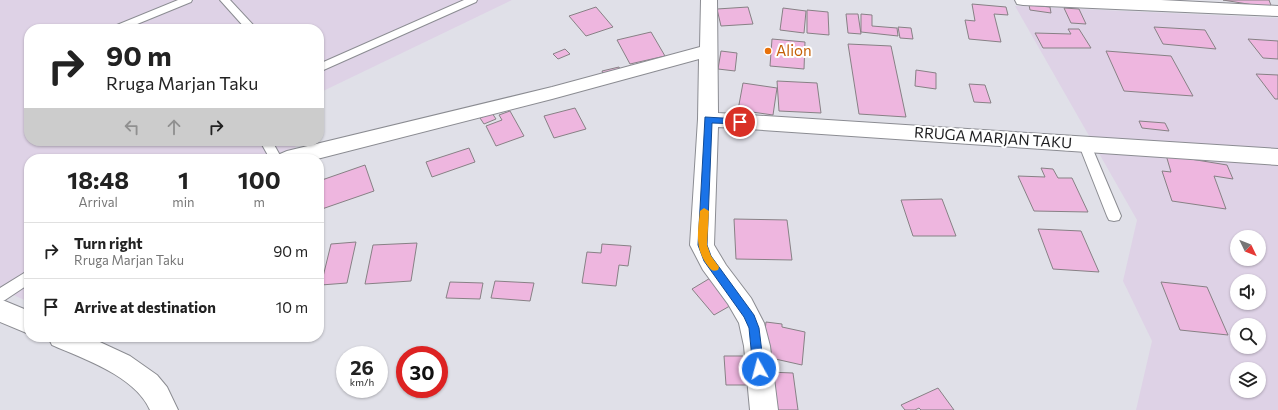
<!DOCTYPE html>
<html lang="en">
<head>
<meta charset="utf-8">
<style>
	:root { --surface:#fff; --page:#f6f6f6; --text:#222; --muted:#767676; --line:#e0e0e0 }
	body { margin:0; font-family:Commissioner,sans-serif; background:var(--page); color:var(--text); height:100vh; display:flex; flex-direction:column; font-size:15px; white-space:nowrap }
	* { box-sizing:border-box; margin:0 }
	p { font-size:13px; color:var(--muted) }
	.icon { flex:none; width:22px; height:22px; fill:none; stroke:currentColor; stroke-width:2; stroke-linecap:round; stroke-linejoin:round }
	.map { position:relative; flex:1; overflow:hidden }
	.drawer { position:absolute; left:24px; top:154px; width:300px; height:188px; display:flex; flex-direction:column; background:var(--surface); border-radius:16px; box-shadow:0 1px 3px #0004 }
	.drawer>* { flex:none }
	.hud { position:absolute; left:24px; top:24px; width:300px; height:122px; border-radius:16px; box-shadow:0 1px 3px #0004; background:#fff; color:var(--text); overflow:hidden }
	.needle { width:26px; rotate:133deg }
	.controls { position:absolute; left:1230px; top:230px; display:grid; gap:8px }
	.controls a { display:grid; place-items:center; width:36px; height:36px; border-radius:50%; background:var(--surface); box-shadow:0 1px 3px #0004; font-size:20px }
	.speed { position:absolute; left:336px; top:346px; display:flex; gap:8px; font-size:20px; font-weight:700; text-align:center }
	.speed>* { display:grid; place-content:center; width:52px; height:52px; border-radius:50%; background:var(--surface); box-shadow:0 1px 3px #0004; line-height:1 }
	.speed small { font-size:10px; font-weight:400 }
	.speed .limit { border:6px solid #d22; background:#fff; color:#111 }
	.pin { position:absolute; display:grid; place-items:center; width:34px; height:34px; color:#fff; margin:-17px; border:2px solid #fff; border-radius:50%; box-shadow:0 1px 4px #0007 }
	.me { position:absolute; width:44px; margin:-22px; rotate:353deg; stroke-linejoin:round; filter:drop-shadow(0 0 3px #0008) }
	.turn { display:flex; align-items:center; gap:14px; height:84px; padding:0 16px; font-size:18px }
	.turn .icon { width:52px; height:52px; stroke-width:2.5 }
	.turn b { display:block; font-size:28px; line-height:34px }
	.lanes { display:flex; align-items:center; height:38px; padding:0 16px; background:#0003; justify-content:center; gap:20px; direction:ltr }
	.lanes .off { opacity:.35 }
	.eta { display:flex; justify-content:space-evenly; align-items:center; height:68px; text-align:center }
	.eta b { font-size:24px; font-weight:700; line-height:28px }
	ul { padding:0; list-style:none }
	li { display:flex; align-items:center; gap:12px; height:56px; padding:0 16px; border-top:1px solid var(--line) }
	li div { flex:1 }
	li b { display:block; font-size:15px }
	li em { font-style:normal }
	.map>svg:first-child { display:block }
</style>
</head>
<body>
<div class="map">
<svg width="1278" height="410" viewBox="0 0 1278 410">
	<rect width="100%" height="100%" fill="#e0e0e8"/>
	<path fill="#ded2e6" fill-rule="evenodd" d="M0 0H512L319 93V29H29V141H295L296 153 293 159H29V302L0 289Z
		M1015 6 1278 18V410H1136L1152 341 1123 281 1137 220ZM1237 237H1259V259H1237ZM1237 281H1259V303H1237ZM1237 325H1259V347H1237ZM1237 369H1259V391H1237Z"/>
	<path fill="#eeb6df" stroke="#878185" d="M1223 0H1269L1272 8Z
		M972 4 1006 7 1008 15 994 14 1001 42 969 39 965 20 975 21Z
		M1029 5 1050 7 1051 13 1030 10Z
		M596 7 613 27 586 36 569 16Z
		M748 7 753 24 721 26 717 9Z
		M783 8 806 11 804 33 780 30Z
		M1064 8 1079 9 1086 24 1071 23Z
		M807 10 828 12 829 35 807 33Z
		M846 14H858L861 34 848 33Z
		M861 14 872 15V26L897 28 898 36 861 32Z
		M898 27 911 28 913 39 900 38Z
		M1154 27 1205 30 1216 49 1163 44Z
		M1068 29H1079L1091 48H1043L1035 33 1071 34Z
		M651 32 665 56 630 64 617 40Z
		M772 39 805 42 804 69 770 66Z
		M1248 39 1278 41V59L1263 58Z
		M848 44 891 46 906 117 859 114Z
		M565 49 570 54 558 59 553 54Z
		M721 51 737 53 735 71 718 69Z
		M1106 51 1171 56 1193 96 1124 91Z
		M619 67 622 73 604 77 602 71Z
		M916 70 936 73V89L915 86Z
		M1256 74 1278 75V99H1275Z
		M777 81 817 83 821 113 779 111Z
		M743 83 777 88 773 115 738 110Z
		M969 84 985 85 991 103 974 102Z
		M575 108 586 129 554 138 544 116Z
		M510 111 524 136 496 146 486 126 502 120 499 115Z
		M492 113 496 119 484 124 480 118Z
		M1139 121 1165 123 1169 131 1142 128Z
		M469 148 475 162 432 177 426 162Z
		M1166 155 1227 165 1233 179 1214 176 1226 209 1172 201 1162 171 1171 172Z
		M365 165 374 191 319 210V181Z
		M1041 168 1053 169 1058 178H1072L1088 212 1034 211 1018 176 1045 177Z
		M942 199 956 236H913L901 200Z
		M734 219 787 220 792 260 736 259Z
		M1038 229 1081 231 1099 272 1053 269Z
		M356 242 347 283 321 285 331 244Z
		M417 243 411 281 365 284 373 245Z
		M602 244 631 246 628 266 619 265 616 286 582 283 587 252 601 253Z
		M712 277 735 303 714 315 692 289Z
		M495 281 534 283 530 301 491 298Z
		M450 282 483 283 480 299 446 298Z
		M1161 282 1207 287 1228 335 1180 330Z
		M766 322 782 324V327L805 332 802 365 762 356Z
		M724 356H743L747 385H726Z
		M768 372 793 373 798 410H771Z
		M938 388 954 410H921L919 408 915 410H905L901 405Z"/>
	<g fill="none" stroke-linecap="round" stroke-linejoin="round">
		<g stroke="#8b8c92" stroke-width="2">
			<path id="service" d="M178 0H192L191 2 125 29H111L112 27Z
				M220 0H230L257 29H246Z
				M464 0H477L476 2 319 72V64Z
				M260 141H272L282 159H270Z
				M1085 141 1089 142 1091 145 1121 216 1119 220 1114 221 1109 220 1107 216 1079 145 1081 142Z
				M29 270V284L5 300 0 302V288Z"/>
		</g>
		<g stroke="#8b8c92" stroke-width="2">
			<path id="minor" d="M701 0H717L718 113 1278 149V165L718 127 714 245 726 265 751 298 764 323 770 346 778 410H750L744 346 739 323 728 304 703 270 690 245 698 119 699 59 552 99 317 159H277L280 154 287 151 552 87 700 47Z
				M1015 0H1161L1278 6V16L1023 5 1017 4Z
				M0 299 29 311V334L0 322Z
				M48 337H89L130 356 157 375 167 387 178 410H150C135 376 84 359 52 345Z"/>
		</g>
		<use href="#service" fill="#fff" fill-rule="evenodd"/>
		<use href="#minor" fill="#fff" fill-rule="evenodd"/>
	</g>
	<path fill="#1a73e8" stroke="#114b97" d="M705 117 740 119 744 122 740 124 712 123 707 245 711 256 754 315 759 328 764 369 763 373 759 374 755 373 753 369 749 328 744 317 704 261 698 245Z"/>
	<path fill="#f59e0b" d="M704 208 709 211 707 245 711 256 719 267 718 270C713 272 711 270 708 266 694 248 698 232 700 211Z"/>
	<circle fill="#e8710a" stroke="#fff" stroke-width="1.5" cx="768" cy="51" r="4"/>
	<g text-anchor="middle" stroke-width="4" stroke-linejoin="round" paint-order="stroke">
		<g font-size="15" fill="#c56008" stroke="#fff" text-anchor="start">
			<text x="776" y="56">Alion</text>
		</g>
		<g font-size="15" fill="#1e1e20" stroke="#fff">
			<text transform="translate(993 138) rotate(4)" y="5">RRUGA MARJAN TAKU</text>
		</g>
	</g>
</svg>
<div class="controls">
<a><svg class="needle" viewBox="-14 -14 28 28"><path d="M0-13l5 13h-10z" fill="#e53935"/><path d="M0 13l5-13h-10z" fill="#767676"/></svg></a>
<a><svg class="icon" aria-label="sound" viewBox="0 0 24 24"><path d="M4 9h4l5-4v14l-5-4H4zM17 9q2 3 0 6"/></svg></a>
<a><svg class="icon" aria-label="search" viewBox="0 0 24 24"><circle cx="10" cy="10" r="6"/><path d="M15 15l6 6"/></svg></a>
<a><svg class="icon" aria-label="layers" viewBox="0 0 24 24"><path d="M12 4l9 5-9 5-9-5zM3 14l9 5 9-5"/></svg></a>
</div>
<div class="speed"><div>26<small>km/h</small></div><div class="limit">30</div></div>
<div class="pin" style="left:740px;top:122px;background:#d93025"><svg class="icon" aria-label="arrive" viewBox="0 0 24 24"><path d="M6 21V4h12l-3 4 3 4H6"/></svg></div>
<svg class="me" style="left:759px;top:369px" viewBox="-20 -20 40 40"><circle r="17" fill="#1a73e8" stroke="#fff" stroke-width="3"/><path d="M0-11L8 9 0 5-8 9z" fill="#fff"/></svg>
<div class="hud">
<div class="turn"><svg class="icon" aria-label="right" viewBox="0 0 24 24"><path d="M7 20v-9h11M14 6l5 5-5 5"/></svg><div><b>90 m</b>Rruga Marjan Taku</div></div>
<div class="lanes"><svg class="icon off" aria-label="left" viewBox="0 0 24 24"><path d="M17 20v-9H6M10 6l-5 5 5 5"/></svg><svg class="icon off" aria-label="ahead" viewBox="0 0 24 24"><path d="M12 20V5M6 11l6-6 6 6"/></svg><svg class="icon" aria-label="right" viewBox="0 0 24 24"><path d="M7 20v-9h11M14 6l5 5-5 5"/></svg></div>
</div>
<section class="drawer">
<div class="eta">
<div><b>18:48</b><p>Arrival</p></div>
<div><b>1</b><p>min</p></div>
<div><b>100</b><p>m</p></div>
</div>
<ul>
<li><svg class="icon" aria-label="right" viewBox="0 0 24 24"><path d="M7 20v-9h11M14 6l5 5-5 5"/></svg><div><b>Turn right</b><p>Rruga Marjan Taku</p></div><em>90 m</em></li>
<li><svg class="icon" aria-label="arrive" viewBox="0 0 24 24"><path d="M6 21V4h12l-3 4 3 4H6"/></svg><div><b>Arrive at destination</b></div><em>10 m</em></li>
</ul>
</section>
</div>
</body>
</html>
